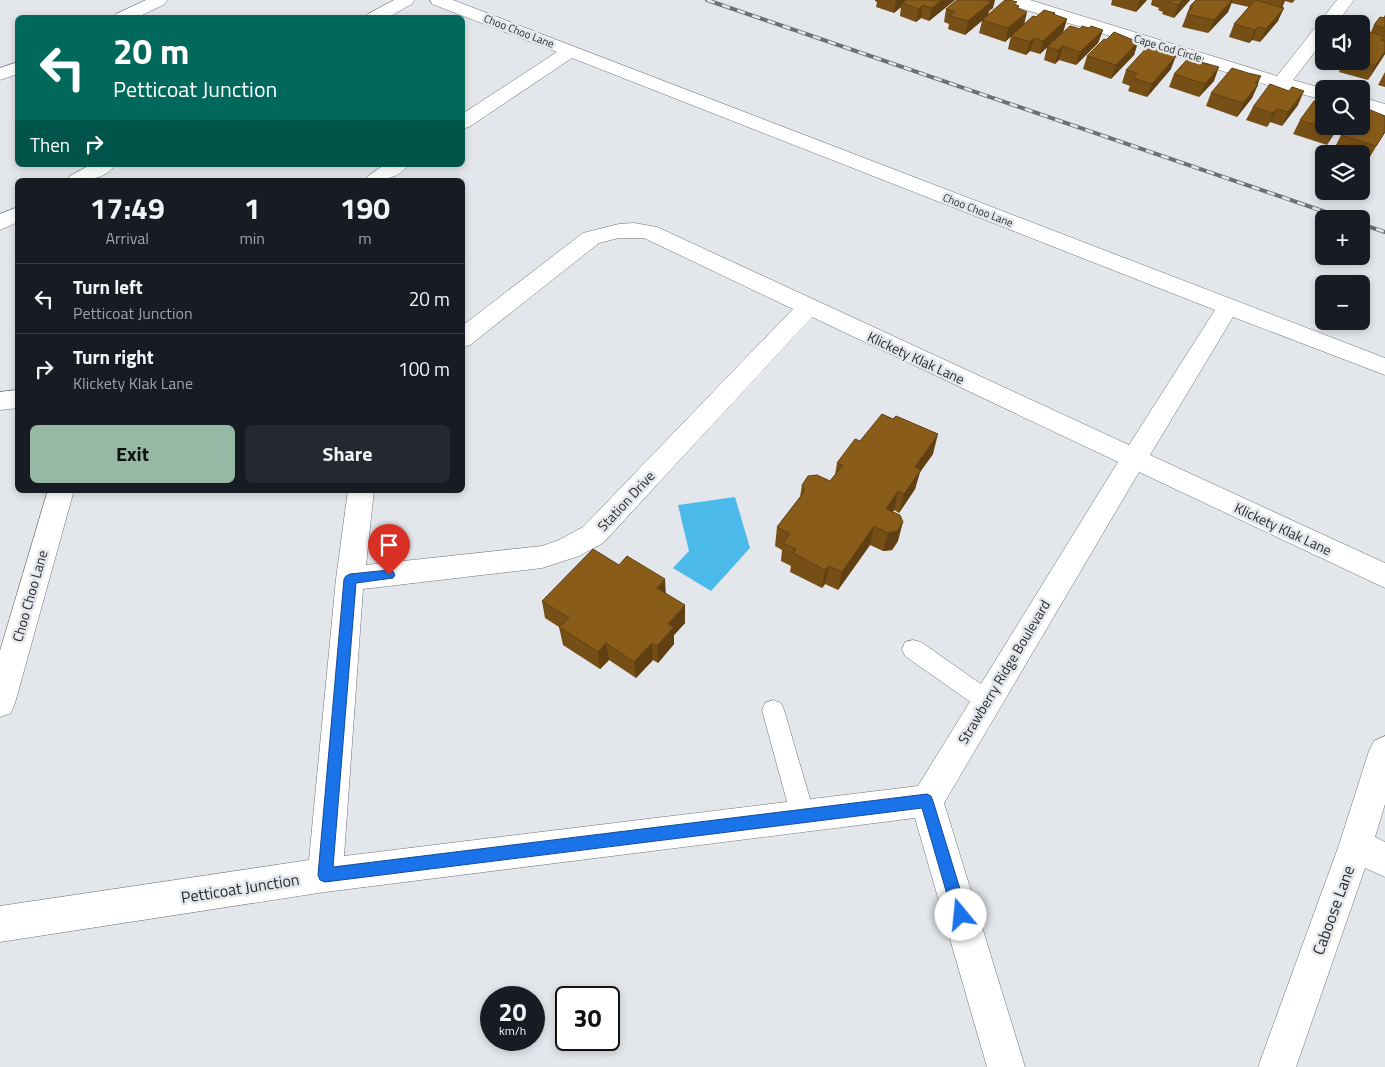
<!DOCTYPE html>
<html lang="en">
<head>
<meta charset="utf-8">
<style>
	:root { --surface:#171b24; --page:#242831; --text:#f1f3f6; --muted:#9ea1a6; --line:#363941; --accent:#97b8a4 }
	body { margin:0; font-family:"Titillium Web",sans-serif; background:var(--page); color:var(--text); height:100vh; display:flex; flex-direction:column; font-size:19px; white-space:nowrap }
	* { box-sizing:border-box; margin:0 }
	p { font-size:16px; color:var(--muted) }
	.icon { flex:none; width:28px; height:28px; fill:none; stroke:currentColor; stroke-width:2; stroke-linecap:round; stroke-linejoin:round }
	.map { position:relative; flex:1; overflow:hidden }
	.side { position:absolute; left:15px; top:178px; width:450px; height:315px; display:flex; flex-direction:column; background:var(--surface); border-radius:8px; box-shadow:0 2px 8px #0003 }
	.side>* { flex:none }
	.top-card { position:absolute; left:15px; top:15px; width:450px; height:152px; border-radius:8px; box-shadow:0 2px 8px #0003; background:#00695c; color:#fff; overflow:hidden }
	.tools { position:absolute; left:1315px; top:15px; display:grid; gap:10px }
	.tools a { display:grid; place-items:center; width:55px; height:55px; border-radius:8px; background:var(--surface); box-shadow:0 2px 8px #0003; font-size:25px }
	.speed { position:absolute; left:480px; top:986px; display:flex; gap:10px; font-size:25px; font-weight:700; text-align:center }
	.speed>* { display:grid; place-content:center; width:65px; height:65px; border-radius:50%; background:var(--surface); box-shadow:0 2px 8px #0003; line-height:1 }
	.speed small { font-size:12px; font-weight:400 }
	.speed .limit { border:2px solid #111; border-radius:8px; background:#fff; color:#111 }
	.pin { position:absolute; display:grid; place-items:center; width:42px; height:42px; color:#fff; margin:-51px -21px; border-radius:50% 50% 50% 0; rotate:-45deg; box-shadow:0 0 5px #0007 }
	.pin .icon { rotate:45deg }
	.me { position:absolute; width:55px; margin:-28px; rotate:343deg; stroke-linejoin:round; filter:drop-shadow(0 0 4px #0008) }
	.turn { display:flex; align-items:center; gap:18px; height:105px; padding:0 15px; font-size:22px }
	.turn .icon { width:65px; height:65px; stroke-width:2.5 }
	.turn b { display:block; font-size:35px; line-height:42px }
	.then { display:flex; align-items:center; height:48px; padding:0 15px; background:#0003; gap:10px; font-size:19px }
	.eta { display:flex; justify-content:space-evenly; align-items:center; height:85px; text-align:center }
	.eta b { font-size:30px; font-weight:700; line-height:35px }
	.action { display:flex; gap:10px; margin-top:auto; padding:10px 15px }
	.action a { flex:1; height:58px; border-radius:8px; background:var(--accent); color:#111; font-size:20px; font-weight:700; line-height:58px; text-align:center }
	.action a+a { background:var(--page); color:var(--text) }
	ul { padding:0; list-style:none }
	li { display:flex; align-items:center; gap:15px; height:70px; padding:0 15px; border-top:1px solid var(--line) }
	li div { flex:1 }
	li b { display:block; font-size:19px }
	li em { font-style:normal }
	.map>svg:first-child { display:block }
</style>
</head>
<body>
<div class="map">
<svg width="1385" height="1067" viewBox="0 0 1385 1067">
	<rect width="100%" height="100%" fill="#e3e6ea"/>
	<path fill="#4bbaeb" d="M735 497 750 548 711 591 673 568 689 551 678 505Z"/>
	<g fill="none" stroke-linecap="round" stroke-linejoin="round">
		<g stroke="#6f7376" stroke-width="1">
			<path id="lane" d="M913 640 921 642 995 694 998 701 995 708 987 711 979 708 905 656 902 649 905 642Z
				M773 700 781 703 784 710 815 816 812 824 803 828 794 824 791 816 762 710 765 703Z"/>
		</g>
		<g stroke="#6f7376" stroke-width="1">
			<path id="street" d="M146 0H167L165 4 136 18H114L116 14Z
				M394 0H414L412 4 387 18H366L368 14Z
				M430 0H453L1385 358V375L1233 317 1150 455 1385 563V588L1139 472 944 803 1025 1067H987L915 818 325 892 0 942V906L309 860 336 579 348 490H374L366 565 542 546 559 540 583 527 793 309 644 238H619L599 243 470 345 462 347V326L583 233 619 224 634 223 657 227 1129 445 1215 310 572 58 469 127 462 129V114L557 52 432 4ZM812 317 1118 462 918 786 344 856 363 589 542 568 579 556 603 543Z
				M1005 0H1030L1277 76 1337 0H1354L1336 24H1324V40L1293 80 1325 89H1324V100L1274 87 1007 4Z
				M18 62V74L0 80V68Z
				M1361 97 1385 104V116L1361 109Z
				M90 165H115C104 181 84 180 67 180L70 176Z
				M384 165H408C397 180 382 180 365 180L368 176Z
				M18 207V222L0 230V214Z
				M18 390V408L0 410V392Z
				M48 490H74L15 703 11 713 0 717V651Z
				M1385 736V804L1375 837 1385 842V877L1365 868 1296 1067H1258L1339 845 1369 751 1374 741Z"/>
		</g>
		<use href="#lane" fill="#fff" fill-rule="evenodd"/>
		<use href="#street" fill="#fff" fill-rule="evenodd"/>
		<g stroke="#6d6f71" stroke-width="4">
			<path id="rail" d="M707 0 1346 219
				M1361 224 1385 232"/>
		</g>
		<use href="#rail" stroke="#e3e6ea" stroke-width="2.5" stroke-dasharray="8" stroke-linecap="butt"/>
	</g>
	<path fill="#764f16" d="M875 0H955L929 21 921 18 916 22 900 16 901 7 894 13 876 7 877 2 875 1Z
		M1112 0H1147L1136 12 1111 5Z
		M1152 0H1190L1174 18 1162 14 1163 12 1158 10 1159 8 1151 5Z
		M1196 0H1295L1292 3 1285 1 1282 8 1278 21 1260 42 1252 40 1249 43 1229 37 1234 24 1249 7 1231 3 1228 12 1208 33 1182 27 1190 6Z
		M1016 5 1019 6 1018 9 1024 24 1036 17 1055 13 1054 15 1067 19 1063 32 1040 54 1030 51 1026 55 1008 49 1011 36 1005 42 979 33 982 21 965 35 948 29 949 24 944 22 946 9 993 8 989 11 988 14Z
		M1385 15V54L1368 80 1339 72 1343 64H1341L1343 61H1361L1371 32 1374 25 1383 18Z
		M1089 28 1103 30 1098 43 1076 65 1059 60 1055 64 1044 60 1047 47 1080 29Z
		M1106 40 1138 42 1134 55 1111 79 1083 69 1087 56Z
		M1170 54 1171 69 1147 97 1128 91 1130 86 1122 83 1126 70Z
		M1204 58 1202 62 1214 81 1199 97 1169 87 1174 74Z
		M1385 72V87L1378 85Z
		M1257 84 1258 85 1252 98 1237 117 1206 106 1211 93Z
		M1298 105 1282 126 1270 122 1267 127 1246 120 1253 107Z
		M1300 120 1324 126H1339L1327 145 1293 134Z
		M1361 126 1385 132 1368 160 1361 158V154H1349L1334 149 1341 135Z
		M860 441 933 454 920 472 915 489 899 513 894 510 893 512 898 541 892 550 883 551 870 545 838 590 825 584 822 588 790 572 791 566 781 561 782 550 775 546 777 527 800 497 802 485 830 481 835 475 837 463Z
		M665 594 685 623 674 635V644L658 663 653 660 636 678 609 660 600 669 563 645 559 627 545 618 542 601Z"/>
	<path fill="#604012" d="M896 0H911L902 3 901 7 894 13Z
		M942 0H955L929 21 932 8Z
		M990 0H995L993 8 989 11 988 15 965 35 968 21Z
		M1140 0H1147L1136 12Z
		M1183 0H1190L1174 18 1178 5Z
		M1233 0 1228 12 1208 33 1214 20Z
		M1284 0H1285L1281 10 1277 15Z
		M923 5 921 18 916 22 919 9Z
		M1284 8 1278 21 1260 42 1266 29Z
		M1027 12 1024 25 1005 42 1008 28Z
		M1067 19 1063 32 1040 54 1043 41Z
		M1258 27 1252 40 1249 43 1255 30Z
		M1103 30 1098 43 1076 65 1080 52Z
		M1034 38 1030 51 1026 55 1030 42Z
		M1138 42 1134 55 1111 79 1116 65Z
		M1063 46 1059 60 1055 64 1058 50Z
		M1385 52V54L1368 80 1375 66Z
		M1176 56 1171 69 1147 97 1152 84Z
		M1219 67 1214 81 1199 97 1205 84Z
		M1261 76 1252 98 1237 117 1243 103 1255 83Z
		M1304 91 1298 105 1282 126 1288 112Z
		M1277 109 1270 122 1267 127 1273 113Z
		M1337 126H1339L1327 145 1334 131Z
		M938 434 933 454 920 472 915 489 899 513 904 494 915 467Z
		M898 491 894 510 882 527 886 509Z
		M903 522 898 541 892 550 883 551 888 533Z
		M874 526 870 545 838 590 842 572Z
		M829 566 825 584 822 588 825 570Z
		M665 579 666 597 657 588Z
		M685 605V623L674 635V644L658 663 657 646 668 624Z
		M606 643 609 660 600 669 598 652Z
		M652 643 653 660 636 678 634 662Z"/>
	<path fill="#895c1a" stroke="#604012" d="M906 0H942L932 8 923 5 919 9 902 3Z
		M957 0H990L988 1 991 2 968 21 950 16 955 12 946 9Z
		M1005 0H1010L1017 2 1014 4 1019 6 1017 8 1027 12 1008 28 982 20Z
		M1169 0H1183L1178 5 1167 1Z
		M1196 0H1232L1214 20 1187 14 1193 7 1190 6Z
		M1255 0 1284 8 1266 29 1258 27 1255 30 1234 24Z
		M1044 10 1055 13 1053 14 1067 19 1043 41 1034 38 1030 42 1011 36 1033 16 1036 17Z
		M1380 17 1385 18V32L1381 31 1384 28 1374 25Z
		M1070 26 1080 29 1082 26 1089 28 1091 26 1103 30 1080 52 1063 46 1058 50 1047 47Z
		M1363 30 1383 36 1381 40 1385 41V52L1375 66 1356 61H1361V32Z
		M1114 32 1138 42 1116 65 1087 56 1104 39 1106 40Z
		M1151 43 1171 50 1168 53 1176 56 1152 84 1133 78 1137 73 1126 70Z
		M1192 54 1204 58 1201 62 1219 67 1205 84 1174 74Z
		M1232 68 1248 73 1261 76 1255 83 1258 85 1243 103 1211 93Z
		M1270 84 1289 91 1292 87 1304 91 1288 112 1277 109 1273 113 1253 107Z
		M1323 94H1324V126H1337L1334 131 1300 120 1314 101 1317 102Z
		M1363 107 1385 116V132L1376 146 1341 135 1347 126H1361V111Z
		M882 414 893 419 896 416 938 434 915 467 921 470 904 494 898 491 886 509 900 515 903 522 897 531 888 533 874 526 842 572 829 566 825 570 793 553 796 549 783 543 790 534 777 527 804 492 802 485 808 476 817 475 830 481 843 465 837 463 855 439 860 441Z
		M593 549 619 565 627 556 665 579 657 588 685 605 668 624 674 627 657 646 652 643 634 662 606 643 598 652 559 627 569 618 542 601Z"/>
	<path fill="#1a73e8" stroke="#114b97" d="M389 570 393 571 395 575 393 578 356 583 333 867 927 794 931 796 933 801 968 915 966 920 961 922 955 920 953 915 922 808 325 882 320 880 318 875 344 579 346 576 350 574Z"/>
	<g text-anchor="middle" stroke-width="5" stroke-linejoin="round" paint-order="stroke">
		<g font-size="11" fill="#292b2c" stroke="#e3e6ea">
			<text transform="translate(519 31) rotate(21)" y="4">Choo Choo Lane</text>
			<text transform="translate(1168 48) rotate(17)" y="4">Cape Cod Circle</text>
			<text transform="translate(978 210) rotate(21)" y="4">Choo Choo Lane</text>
		</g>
		<g font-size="14" fill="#292b2c" stroke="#e3e6ea">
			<text transform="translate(916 358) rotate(25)" y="5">Klickety Klak Lane</text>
			<text transform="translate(626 501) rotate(-47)" y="5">Station Drive</text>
			<text transform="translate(1283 529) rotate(25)" y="5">Klickety Klak Lane</text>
			<text transform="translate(30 596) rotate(-74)" y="5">Choo Choo Lane</text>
			<text transform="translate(1004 672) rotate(-59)" y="5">Strawberry Ridge Boulevard</text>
		</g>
		<g font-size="16" fill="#292b2c" stroke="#e3e6ea">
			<text transform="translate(240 888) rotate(-9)" y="6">Petticoat Junction</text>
			<text transform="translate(1333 910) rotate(-70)" y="6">Caboose Lane</text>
		</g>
	</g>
</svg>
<div class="tools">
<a><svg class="icon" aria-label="sound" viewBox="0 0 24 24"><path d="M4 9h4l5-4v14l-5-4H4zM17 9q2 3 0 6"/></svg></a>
<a><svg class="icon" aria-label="search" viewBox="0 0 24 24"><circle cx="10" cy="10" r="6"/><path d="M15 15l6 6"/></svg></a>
<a><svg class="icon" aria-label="layers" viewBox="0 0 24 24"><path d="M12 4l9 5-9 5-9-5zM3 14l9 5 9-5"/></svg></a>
<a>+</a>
<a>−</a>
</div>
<div class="speed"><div>20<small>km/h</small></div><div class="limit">30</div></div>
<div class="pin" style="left:389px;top:575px;background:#d93025"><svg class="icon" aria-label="arrive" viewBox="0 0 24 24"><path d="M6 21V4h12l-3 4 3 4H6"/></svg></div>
<svg class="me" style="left:961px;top:915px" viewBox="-20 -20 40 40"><circle r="19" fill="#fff"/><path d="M0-13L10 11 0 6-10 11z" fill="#1a73e8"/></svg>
<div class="top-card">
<div class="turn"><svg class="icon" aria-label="left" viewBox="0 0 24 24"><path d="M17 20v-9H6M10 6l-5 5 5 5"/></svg><div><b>20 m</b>Petticoat Junction</div></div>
<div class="then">Then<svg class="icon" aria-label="right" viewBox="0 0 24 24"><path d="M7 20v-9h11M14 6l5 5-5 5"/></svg></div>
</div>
<section class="side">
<div class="eta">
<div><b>17:49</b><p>Arrival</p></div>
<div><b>1</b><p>min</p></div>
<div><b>190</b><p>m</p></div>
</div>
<ul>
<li><svg class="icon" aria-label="left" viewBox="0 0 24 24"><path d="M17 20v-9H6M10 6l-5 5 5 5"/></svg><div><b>Turn left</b><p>Petticoat Junction</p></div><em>20 m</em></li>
<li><svg class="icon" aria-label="right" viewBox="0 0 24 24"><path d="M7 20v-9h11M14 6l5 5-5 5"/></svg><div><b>Turn right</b><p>Klickety Klak Lane</p></div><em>100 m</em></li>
</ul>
<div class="action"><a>Exit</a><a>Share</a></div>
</section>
</div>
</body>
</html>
